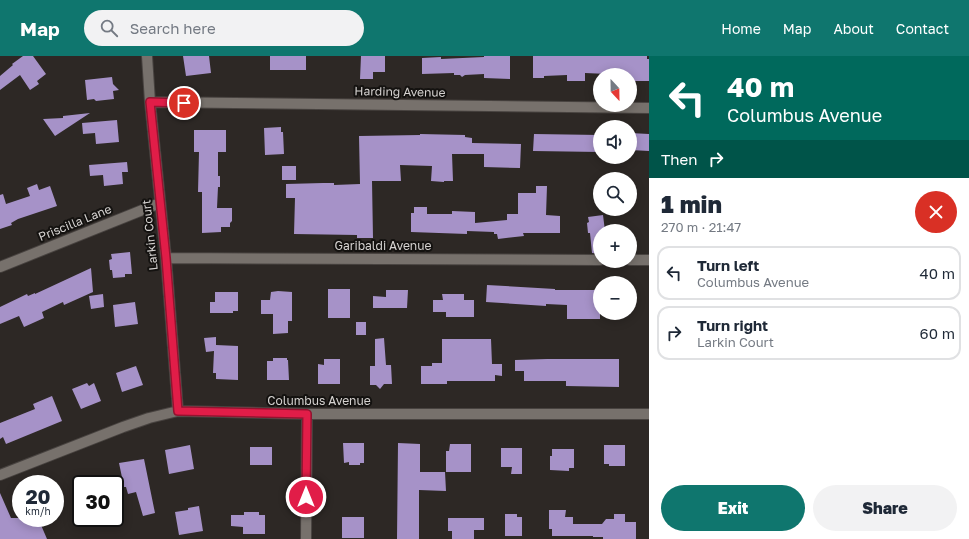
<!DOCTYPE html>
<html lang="en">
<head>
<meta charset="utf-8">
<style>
	:root { --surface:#fff; --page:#f2f2f3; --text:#1f2937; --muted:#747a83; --line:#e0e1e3; --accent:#0f766e }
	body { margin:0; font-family:"Golos Text",sans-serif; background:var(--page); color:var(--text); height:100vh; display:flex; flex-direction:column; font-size:15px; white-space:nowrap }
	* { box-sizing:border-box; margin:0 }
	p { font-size:13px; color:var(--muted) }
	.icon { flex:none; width:22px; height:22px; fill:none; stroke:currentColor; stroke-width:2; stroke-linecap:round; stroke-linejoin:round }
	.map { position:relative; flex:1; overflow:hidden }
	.sheet { display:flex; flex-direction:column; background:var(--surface); width:320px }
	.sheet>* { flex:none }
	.guide { background:#00695c; color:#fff; overflow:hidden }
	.needle { width:26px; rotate:158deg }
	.tools { position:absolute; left:593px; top:12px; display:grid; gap:8px }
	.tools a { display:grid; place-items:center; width:44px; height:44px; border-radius:50%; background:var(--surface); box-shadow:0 2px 10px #0003; font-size:20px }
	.speed { position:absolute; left:12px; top:419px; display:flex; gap:8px; font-size:20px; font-weight:700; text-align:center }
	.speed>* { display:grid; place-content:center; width:52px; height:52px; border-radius:50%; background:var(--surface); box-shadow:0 2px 10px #0003; line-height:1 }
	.speed small { font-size:10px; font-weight:400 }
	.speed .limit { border:2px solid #111; border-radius:6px; background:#fff; color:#111 }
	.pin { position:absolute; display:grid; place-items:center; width:34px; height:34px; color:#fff; margin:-17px; border:2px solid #fff; border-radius:50%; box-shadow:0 1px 4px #0007 }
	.me { position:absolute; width:44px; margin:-22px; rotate:0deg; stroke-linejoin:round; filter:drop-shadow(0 0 3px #0008) }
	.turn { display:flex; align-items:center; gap:14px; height:84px; padding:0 12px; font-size:18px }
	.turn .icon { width:52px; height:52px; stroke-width:2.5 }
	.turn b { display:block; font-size:28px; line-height:34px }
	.then { display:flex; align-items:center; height:38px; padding:0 12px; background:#0003; gap:8px; font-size:15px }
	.round { display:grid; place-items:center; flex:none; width:42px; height:42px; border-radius:21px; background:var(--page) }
	.overview { display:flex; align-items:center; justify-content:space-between; height:68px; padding:0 12px }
	h1 { font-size:24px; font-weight:800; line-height:30px }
	.button { display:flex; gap:8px; margin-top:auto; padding:8px 12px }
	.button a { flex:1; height:46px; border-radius:24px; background:var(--accent); color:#fff; font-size:16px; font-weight:800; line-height:46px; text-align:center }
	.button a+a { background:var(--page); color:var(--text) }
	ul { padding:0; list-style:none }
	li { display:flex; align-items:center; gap:12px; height:54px; margin:0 8px 6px; padding:0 4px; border:2px solid var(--line); border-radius:12px }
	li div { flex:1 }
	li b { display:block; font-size:15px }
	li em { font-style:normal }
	header { display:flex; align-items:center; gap:24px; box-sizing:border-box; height:56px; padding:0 20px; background:var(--accent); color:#fff }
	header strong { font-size:19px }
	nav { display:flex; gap:22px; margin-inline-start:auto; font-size:14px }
	.search { width:280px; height:36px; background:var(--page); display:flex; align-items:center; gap:10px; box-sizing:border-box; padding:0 14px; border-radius:22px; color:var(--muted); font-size:15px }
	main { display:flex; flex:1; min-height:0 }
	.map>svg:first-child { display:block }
</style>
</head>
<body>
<header>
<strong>Map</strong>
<div class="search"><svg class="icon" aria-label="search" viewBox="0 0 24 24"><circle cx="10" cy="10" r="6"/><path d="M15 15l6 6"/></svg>Search here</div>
<nav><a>Home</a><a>Map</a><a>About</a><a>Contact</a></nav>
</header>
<main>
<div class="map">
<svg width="649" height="483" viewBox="0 0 649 483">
	<rect width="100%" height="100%" fill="#2d2825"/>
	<path fill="#a692c8" d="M23 0H33L46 18 37 25 39 28 30 34 20 19 0 34V20L13 9 12 8Z
		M183 0H209L211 17 186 20Z
		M270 0H306V14H270Z
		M361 0H385V16H373V23H360Z
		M484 0H510V23L484 22V18L465 19 462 21 460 19H454V17L422 18V2L441 1V3L484 1Z
		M533 0H647V3H649V25H630V19L585 17V25H567V19L544 20V22H533Z
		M112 21 113 28 119 34 113 35 114 43 96 45 94 43 87 44 85 24Z
		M90 57 55 80 43 63 63 62V60Z
		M117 64 119 86 96 88 95 77 83 78 82 67Z
		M281 71V76H283L284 98 265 99 264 72Z
		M194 74H226V96H218V120H220V131H218L217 152H232V165L230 167V171H221V176L202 177V136H198L199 96H194Z
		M630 77 649 78V95L630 94Z
		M420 78 465 79V81L472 82V87L521 88 520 112 484 111V98H452L453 125H444V126L431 125 432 110 400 109 401 125H372L373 182H357V179L294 178 295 142H286V128L323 127H334V129L360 128 359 80 420 79Z
		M534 78 600 79V96L533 95Z
		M127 106 128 116H122L123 128 104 130 103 119 90 120 89 109Z
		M282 110H296V124H282Z
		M37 128 39 134 50 130 57 150 18 163 11 167 12 169 0 173V139L3 138 6 148 30 140 27 132Z
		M536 130H547L546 159 560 160V177H523L524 180 498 183 497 178H494V176L467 175V178L411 176V157H414V151H427V158H452V155L475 156V167L507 164V158H518V137H536Z
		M603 159 605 175H600V198L592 197 590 177H588L587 167 589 166 588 161Z
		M130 196 132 218H125V221L113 222 112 214H110L109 204 112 203 111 198Z
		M91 212 93 236 64 249 63 246 42 256 44 262 24 271 19 260 0 268V251L27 238 28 240 35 237V238Z
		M487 229 555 233V234H600V263H567V249L546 248V250L486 246Z
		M328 233H350V262H328Z
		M386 234H408L407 252H373V240L386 241Z
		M278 235 292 236V265H288V277L273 278V258H261V244H270L271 236Z
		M215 236H238V255H233V257H210V246H215Z
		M103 238 104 251 91 253 89 240Z
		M442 238H464V244H474V261H446V256H433V244H443Z
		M135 246 138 268 115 271 113 249Z
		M356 266H366V279H356Z
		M216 281V289L238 290V324L216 323V317H213L214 295 206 296 204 282Z
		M384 282 386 309H391L392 328H384L380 333 376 329H370V310H375V283Z
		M442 283H491L492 308H502V320L495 319V325H447V328H421V310H432V307H442Z
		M273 302H287V304H288L289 324H267V305H273Z
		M324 303H340V328H318V308L324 309Z
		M547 303H619V331L566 330V325H524V315H515V304Z
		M136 310 143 329 122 336 116 317Z
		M87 327 89 330 94 327 101 345 81 353 72 333Z
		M52 340 62 365 6 388 3 381 0 383V367L35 353 33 348Z
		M343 387H364V407H360V409H349V406L344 407Z
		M398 387 420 388V416H445L446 435 419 434V483H397Z
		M450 388H471V416H446V395H449Z
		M190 389 194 413 169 418 165 394Z
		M604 389H625V410H609V408H604Z
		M250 391H272V409H250Z
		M501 392H522V418H511L512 411H501Z
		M552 393H574V412H569V415L550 414V400H552Z
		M144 403 155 457 143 460 136 436 128 438 126 431H124L119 407Z
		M0 437 11 462H38L47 483H0Z
		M199 450 203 475 179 479 175 456 188 454V452Z
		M549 454H566L565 461H573V468H602L606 463H614V458H625V466H636V483H603V481H593V480H552V473H549Z
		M244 456H259V459H265V478H243V471L231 470V459H244Z
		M505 458H517V461H522V480H505Z
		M342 461H364V482H342Z
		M448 462H484V474H474V483H452V475H448Z"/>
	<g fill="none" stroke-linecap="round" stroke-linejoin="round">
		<g stroke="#484340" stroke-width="12">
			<path id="minor" d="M147 0 150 46 166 202 178 355
				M150 46 649 52
				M166 202 600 204
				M630 204H649
				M0 211 160 147
				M0 419 123 371 149 362 178 355 307 358H649
				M306 483 307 358"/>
		</g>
		<use href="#minor" stroke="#77716c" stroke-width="10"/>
	</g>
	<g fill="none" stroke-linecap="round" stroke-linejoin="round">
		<g stroke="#92132f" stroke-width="10">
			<path id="route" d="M184 47 150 46 166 202 178 355 307 358 306 441"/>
		</g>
		<use href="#route" stroke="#e11d48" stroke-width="7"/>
	</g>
	<g text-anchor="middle" stroke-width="4" stroke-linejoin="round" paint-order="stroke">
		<g font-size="12" fill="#d5d2d0" stroke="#141210">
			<text transform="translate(400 36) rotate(1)" y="4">Harding Avenue</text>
			<text transform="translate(75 167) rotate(-22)" y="4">Priscilla Lane</text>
			<text transform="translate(150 179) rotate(-96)" y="4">Larkin Court</text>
			<text x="383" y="194">Garibaldi Avenue</text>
			<text x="319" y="349">Columbus Avenue</text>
		</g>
	</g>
</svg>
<div class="tools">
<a><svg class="needle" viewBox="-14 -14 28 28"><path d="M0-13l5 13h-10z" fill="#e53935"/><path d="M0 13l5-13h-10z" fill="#747a83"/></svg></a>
<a><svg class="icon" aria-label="sound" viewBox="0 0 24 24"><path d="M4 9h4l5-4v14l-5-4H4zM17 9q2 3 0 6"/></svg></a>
<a><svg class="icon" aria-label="search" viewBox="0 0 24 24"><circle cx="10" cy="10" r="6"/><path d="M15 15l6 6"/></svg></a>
<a>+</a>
<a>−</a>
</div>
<div class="speed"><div>20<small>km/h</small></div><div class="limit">30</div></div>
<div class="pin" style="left:184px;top:47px;background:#d93025"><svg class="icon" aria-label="arrive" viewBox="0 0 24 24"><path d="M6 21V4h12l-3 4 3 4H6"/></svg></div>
<svg class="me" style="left:306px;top:441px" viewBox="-20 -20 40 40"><circle r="17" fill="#e11d48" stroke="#fff" stroke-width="3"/><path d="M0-11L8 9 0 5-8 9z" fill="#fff"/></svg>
</div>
<section class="sheet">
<div class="guide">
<div class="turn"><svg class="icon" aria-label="left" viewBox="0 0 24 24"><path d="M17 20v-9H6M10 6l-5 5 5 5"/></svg><div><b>40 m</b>Columbus Avenue</div></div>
<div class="then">Then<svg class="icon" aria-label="right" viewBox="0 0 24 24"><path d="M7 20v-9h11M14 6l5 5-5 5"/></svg></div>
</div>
<div class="overview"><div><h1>1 min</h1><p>270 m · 21:47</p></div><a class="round" style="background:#d93025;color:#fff"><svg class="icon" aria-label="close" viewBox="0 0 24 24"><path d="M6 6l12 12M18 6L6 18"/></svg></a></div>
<ul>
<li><svg class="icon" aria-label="left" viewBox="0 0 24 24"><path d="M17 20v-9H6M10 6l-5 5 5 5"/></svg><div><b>Turn left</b><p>Columbus Avenue</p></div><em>40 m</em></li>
<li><svg class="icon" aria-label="right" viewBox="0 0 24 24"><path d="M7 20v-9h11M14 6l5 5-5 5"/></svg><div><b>Turn right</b><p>Larkin Court</p></div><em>60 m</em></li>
</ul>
<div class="button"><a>Exit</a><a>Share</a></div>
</section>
</main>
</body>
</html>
